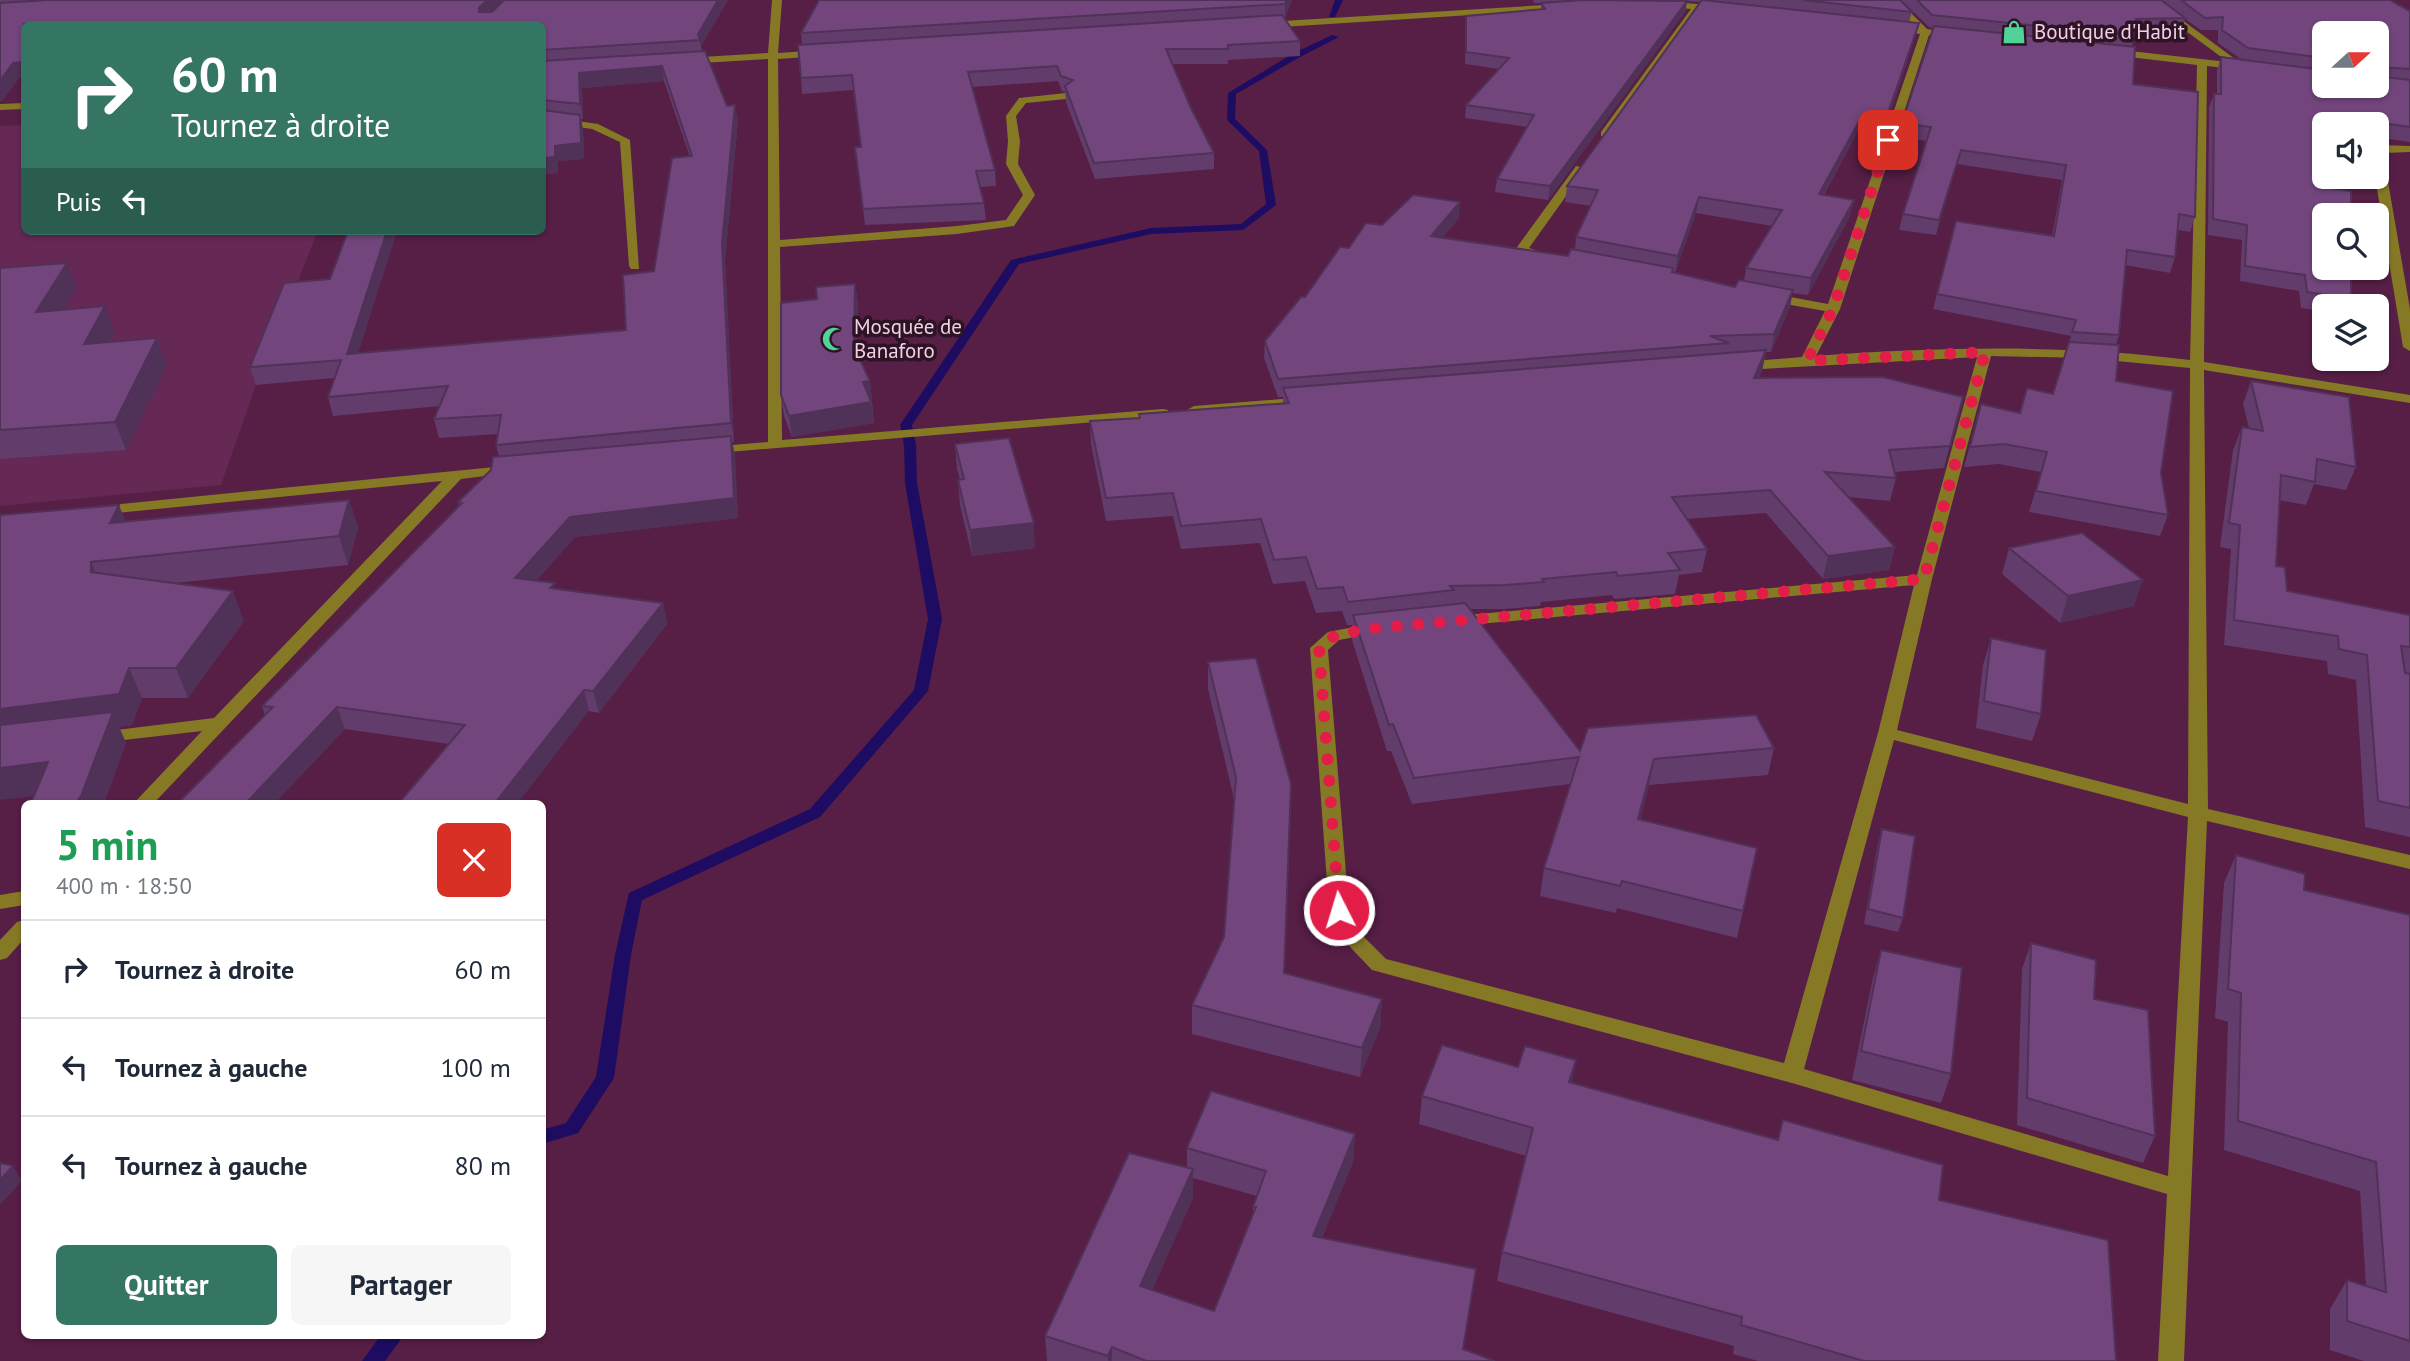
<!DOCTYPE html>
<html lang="fr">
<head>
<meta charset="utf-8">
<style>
	:root { --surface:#fff; --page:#f6f6f7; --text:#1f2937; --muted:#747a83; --line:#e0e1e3; --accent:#357563 }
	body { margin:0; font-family:"PT Sans",sans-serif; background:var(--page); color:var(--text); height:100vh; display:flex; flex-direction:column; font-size:26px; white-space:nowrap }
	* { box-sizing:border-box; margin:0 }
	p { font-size:23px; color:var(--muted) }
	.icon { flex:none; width:38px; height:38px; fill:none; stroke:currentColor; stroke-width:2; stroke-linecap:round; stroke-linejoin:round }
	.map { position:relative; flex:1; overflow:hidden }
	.details { position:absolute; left:21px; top:800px; width:525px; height:539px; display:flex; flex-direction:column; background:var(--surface); border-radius:10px; box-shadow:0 2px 5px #0004 }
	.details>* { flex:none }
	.banner { position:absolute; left:21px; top:21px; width:525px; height:214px; border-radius:10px; box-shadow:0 2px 5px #0004; background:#357563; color:#fff; overflow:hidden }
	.needle { width:46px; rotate:69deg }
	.fabs { position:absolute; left:2312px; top:21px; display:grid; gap:14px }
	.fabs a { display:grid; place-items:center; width:77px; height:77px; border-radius:10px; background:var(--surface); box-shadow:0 2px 5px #0004; font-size:35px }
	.pin { position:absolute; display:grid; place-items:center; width:60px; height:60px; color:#fff; margin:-30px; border-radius:14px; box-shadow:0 4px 10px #0006 }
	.me { position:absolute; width:77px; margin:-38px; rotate:355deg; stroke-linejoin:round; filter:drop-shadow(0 0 5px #0008) }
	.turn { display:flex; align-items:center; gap:24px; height:147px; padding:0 35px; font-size:32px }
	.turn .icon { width:91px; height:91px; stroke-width:2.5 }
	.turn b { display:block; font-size:49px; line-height:60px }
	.then { display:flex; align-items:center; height:66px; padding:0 35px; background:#0003; gap:14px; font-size:26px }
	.round { display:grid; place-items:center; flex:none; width:74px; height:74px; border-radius:10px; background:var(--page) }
	.headline { display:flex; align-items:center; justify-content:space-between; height:119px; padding:0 35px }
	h1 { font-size:42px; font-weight:800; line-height:52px; color:#1e9e55 }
	.button { display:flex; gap:14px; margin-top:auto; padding:14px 35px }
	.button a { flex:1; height:80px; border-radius:10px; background:var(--accent); color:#fff; font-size:28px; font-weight:800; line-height:80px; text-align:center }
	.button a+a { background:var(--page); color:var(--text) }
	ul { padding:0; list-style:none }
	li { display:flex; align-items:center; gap:21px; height:98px; padding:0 35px; border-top:2px solid var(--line) }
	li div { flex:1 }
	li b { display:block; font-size:26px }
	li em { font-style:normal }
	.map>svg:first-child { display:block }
</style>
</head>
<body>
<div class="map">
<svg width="2410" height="1361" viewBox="0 0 2410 1361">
	<rect width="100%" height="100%" fill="#571e46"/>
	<path fill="#662854" d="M24 125V231H318L256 385 221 485 0 506V126Z"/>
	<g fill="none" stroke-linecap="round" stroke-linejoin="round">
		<path fill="#1d0c61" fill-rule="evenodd" d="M1335 0H1343L1335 17H1329Z
			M1332 35 1339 37 1300 57 1236 94 1235 119 1267 150 1276 205 1243 230 1151 234 1019 264 912 425 916 445 917 483 942 619 928 691 820 817 642 900 631 955 614 1078 578 1133 542 1144V1130L566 1123 596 1077 615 955 629 893 810 809 914 690 928 619 905 483 904 445 900 425 1011 260 1151 228 1241 224 1266 204 1259 151 1227 120 1228 93 1294 53Z
			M381 1335H404L385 1361H362Z"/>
		<path fill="#867925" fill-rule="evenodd" d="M772 0H782L778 53 821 50 826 53 821 56 778 59 780 240 957 226 1006 220 1023 195 1006 164 1008 141 1006 116 1019 98 1066 93 1071 96 1066 99 1026 103 1016 116 1020 141 1018 164 1035 195 1014 226 957 234 780 247 782 440 1163 409 1168 410V416L704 454 702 451 704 448 709 447 768 442V59L685 64 680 61 685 58 768 53Z
			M1888 0H1898L1927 29 1960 35 1955 38 1929 35 1840 309 1816 356C1941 347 2066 344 2190 360L2197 65 2112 55 2107 52 2112 49 2228 62 2144 0H2155L2246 67 2241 70 2207 66 2204 362 2410 395V403L2204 370 2208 809 2410 855V869L2207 821 2184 1361H2158L2167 1194 1792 1083 1372 970 1351 948 1329 910 1310 648 1328 632 1375 623 1381 624 1383 628 1381 632 1339 640 1328 650 1349 910 1365 938 1386 959 1784 1063 1878 733 1914 585 1455 626 1447 621 1455 616 1917 575 1977 357 1742 370 1735 366 1742 362 1802 357 1825 311 1768 301 1762 297 1768 293 1828 304 1920 34 1890 30V26L1893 25 1915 28ZM1991 356 2085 358 2190 368 2188 804 1897 730 1932 579ZM1894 740 2188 817 2168 1176 1804 1069Z
			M1663 1 1719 6 1724 9 1719 12 1700 10 1609 136H1601V132L1691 9 1660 6 1658 4Z
			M1562 4 1565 5V9L1265 28 1260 25 1265 22Z
			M24 103V109L0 110V104Z
			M542 116 598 124 630 140 639 269H631L629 266 620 142 592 129 542 122Z
			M2376 145 2410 146V152L2383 153 2410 309V351L2403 347 2375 177Z
			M1576 166 1586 168 1529 248 1547 254 1541 258 1517 253 1515 250Z
			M1306 397 1311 398V404L1194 414 1187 410 1194 406Z
			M514 465 521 469 519 472 461 479 154 803H134L202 731 98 743 92 741 89 737 92 733 214 718 442 481 96 515 91 513 88 510 91 507Z
			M24 891V905L0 909V895Z
			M24 920V939L7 958 0 960V940L17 922Z"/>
	</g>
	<path fill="#623c6b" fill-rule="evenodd" d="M0 0H728L701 46 702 51 727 106 738 120 725 260 734 442H732L735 456 738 518 575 537 536 581 556 589 663 603 667 624 599 713 589 711 449 744 345 729 275 803H178L265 716 262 706 459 506 458 502 491 470 499 457 496 445 498 434 439 438 434 419 440 406 333 416 328 397 334 378 256 385 250 367 330 279 348 231H397L358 353 626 330 654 271 690 157 664 81 582 88 583 119H581L583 130 584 159 558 161V173L542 174V24H24L19 78 2 101H0Z
		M1292 0 1285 18 1300 41V56L1228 60V64H1172L1190 106 1214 153V169L1095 179 1066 102 1065 92 1062 91 1058 81 972 87 995 170 996 186 980 187 984 203 986 220 865 225 857 163 861 147 853 90 802 94 801 78 802 44 801 33Z
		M1533 0H1900L1912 12 1909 22 1915 37 1883 135 1858 131 1824 195 1850 216 1808 295 1792 293 1790 307 1771 352H1766L1762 371 1759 378 1963 397 1944 468 1895 472 1896 478 1890 501 1848 497 1895 547 1889 570 1823 579 1766 513 1687 519 1707 549 1702 572 1679 575 1675 594 1614 599 1612 595 1541 602 1540 606 1503 609H1470L1580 751 1774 748 1768 775 1649 785 1640 820 1757 848 1737 938 1617 908 1616 913 1540 896 1544 868 1570 784 1412 804 1391 751H1387L1352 640V625H1347L1342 611 1316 613 1305 581 1273 584 1260 543 1181 549 1173 516 1106 521 1091 444 1090 421 1139 418V414L1283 404V397H1278L1264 358 1265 341 1305 297 1349 248 1382 225 1459 218 1442 238 1568 256 1575 250 1576 237 1591 206 1565 202 1567 186 1701 2 1686 1H1687L1685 12 1548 200 1495 192 1497 179 1527 127 1465 118 1466 105 1499 69 1465 64 1466 16 1541 9V3H1534ZM1696 213 1772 226 1746 268 1744 281 1735 287 1675 273Z
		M1901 0H2390L2410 11V142L2376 137V124H2324V129H2322L2330 188 2351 299 2348 306H2324V311L2301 308 2299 291 2240 281 2242 240 2208 235 2209 107 2214 94H2217V70L2221 57 2241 59 2218 43V30H2201L2185 19 2181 31 2135 32 2132 46 2133 84 2195 217 2190 232 2178 230 2175 257 2170 273 2125 265 2119 335 2116 345V381L2161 473 2168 515 2160 536 2029 512 2041 472 1999 464 1964 467 1981 404 2020 413 2053 394 2071 336 1933 309 1956 221 2052 236 2062 180 1957 164 1936 235 1899 230 1903 214 1927 141 1899 137 1902 123 1933 28 1929 27ZM2324 33H2376V86H2324Z
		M67 263 77 288 63 310 115 332 110 342 157 338 167 365 126 450 0 459V268Z
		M855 284 858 304 857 353 870 381 874 423 792 437 784 416 781 395 817 299Z
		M2251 381 2356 467 2346 490 2314 484 2306 505 2279 500 2276 566 2287 591 2410 615V837L2365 827 2356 680 2328 674 2327 661 2224 645 2231 549 2220 547 2233 450 2242 427 2249 428 2243 404Z
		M955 444 1035 548 972 556 960 505 958 480H960L957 469Z
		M349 500 358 528 348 565 175 583 244 621 188 698H142L132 725 119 727 126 743 104 803H31L34 796 0 515 125 522Z
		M2009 548 2134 606 2060 623 2002 574Z
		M1991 638 2041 714 2032 741 1976 728 1983 665Z
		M1208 662 1284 973 1382 999 1380 1028 1360 1077 1192 1034V1005L1224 937 1234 799 1208 689Z
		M1882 829 1903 918 1898 932 1864 924 1878 843Z
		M2236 855 2304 890 2410 915V1361H2364L2330 1350V1309L2347 1280 2366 1286 2360 1191 2224 1150 2228 1022 2215 1018 2224 883Z
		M2031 943 2094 999 2155 1136 2143 1163 2017 1125 2022 969Z
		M1881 950 1951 1074 1941 1103 1852 1080 1873 978Z
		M1572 1083 1777 1140 1783 1120 1939 1200 2116 1361H1758L1733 1354 1734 1346 1497 1281 1502 1252 1526 1156 1419 1124 1422 1096Z
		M1355 1134 1353 1162 1322 1238 1472 1297 1463 1349 1495 1361H1047L1045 1336 1187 1168V1148ZM1193 1178 1257 1196 1253 1207V1215L1214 1311 1152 1290 1193 1198Z"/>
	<path fill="#503157" d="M487 0H504L482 22 479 8Z
		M718 0H728L701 46 698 34Z
		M1287 0H1292L1285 18V4Z
		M1687 1 1685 12 1548 200 1550 186Z
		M1919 23 1915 37 1883 135 1886 119Z
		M24 58V77L19 78 2 101H0V81L13 63Z
		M662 66 664 81 582 88 583 119 580 104 579 73Z
		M735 105 738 120 725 260 734 442 731 423 722 244Z
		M580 115 583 130 584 159 558 161V173L542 174V158Z
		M1862 116 1858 131 1815 210 1819 194Z
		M1961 150 1957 164 1936 235 1939 220Z
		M1699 197 1696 213 1675 273 1678 256Z
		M1854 200 1850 216 1808 295 1811 278Z
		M1460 202 1459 218 1430 252 1431 236Z
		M387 231H397L352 372 347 354Z
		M67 263 77 288 46 338 36 312Z
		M855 284 858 304 857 367 854 347Z
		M1793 290 1790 307 1771 352 1774 334Z
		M105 306 115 332 94 371 84 344Z
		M157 338 167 365 126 450 115 422Z
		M1766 350 1762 371 1750 400 1754 378Z
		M870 381 872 402 865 403 863 382Z
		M871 402 874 423 792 437 789 416Z
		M731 436 735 456 738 518 575 537 520 599 515 578 570 517Z
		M349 500 358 528 348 565 339 536Z
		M119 505 130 533 110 523Z
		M1034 523 1035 548 972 556 970 530Z
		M1895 547 1889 570 1823 579 1828 556Z
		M91 562 103 591 91 572Z
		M2143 580 2134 606 2060 623 2068 596Z
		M233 591 244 621 188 698 176 668Z
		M663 603 667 624 599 713 593 691Z
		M129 668 142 698 132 725 119 727 126 743 104 803H76L107 728 0 741V709Z
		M584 690 589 711 518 803H495Z
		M337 707 345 729 275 803H246Z
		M1654 759 1649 785 1633 846 1638 819Z
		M48 762 62 793 0 800V768Z
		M1382 999 1380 1028 1360 1077 1362 1048Z
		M1576 1060 1571 1089 1569 1082Z
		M1355 1134 1353 1162 1311 1264 1313 1236Z
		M13 1166 22 1181 0 1205V1180Z
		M1193 1169V1198L1141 1314 1140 1286Z
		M1112 1347V1361H1108V1356Z"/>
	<path fill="#72467c" stroke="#503157" stroke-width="2" d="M48 0H487L479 8V12H492L504 0H718L698 34 700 40 542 50V24H24V58L21 62 13 63 0 81V3Z
		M819 0H1287L1285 4 801 33Z
		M1583 0 1687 1 1550 186 1497 179 1534 115 1466 105 1509 58 1466 52V16L1545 9 1541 3Z
		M1702 0 1919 23 1886 119 1862 116 1819 194 1854 200 1811 278 1746 268 1782 210 1699 197 1678 256 1576 237 1598 190 1567 186Z
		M1803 0H1900L1912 12Z
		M1917 0H2161L2185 18 2136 19 2135 36 1932 15Z
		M2181 0H2390L2410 11V69L2379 67 2376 71V33H2324V58L2248 48 2222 30 2223 17 2205 18Z
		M1282 15 1300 41 1228 45V49H1166L1190 106 1214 153 1094 163 1065 86 1073 80 1061 76 1057 66 968 72 995 170 976 171 984 203 863 209 855 147H861L852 75 801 78 798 45Z
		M1934 26 2135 47 2133 84 2198 92 2195 217 2179 214 2175 257 2127 250 2119 335 2072 332 2076 320 1937 294 1956 221 2054 236 2066 165 1961 150 1939 220 1903 214 1931 127 1902 123Z
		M705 51 727 106 735 105 722 244 731 423 496 445 501 415 434 419 448 386 328 397 341 360 250 367 284 283 330 279 348 231H387L347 354 626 330 623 275 654 271 672 158 692 156 662 66 579 73 580 104 542 100V61Z
		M2221 57 2324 70V86H2376V76L2410 80V127L2320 114 2324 144V177H2328L2330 188 2351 191V215H2324V268H2351V299L2307 292 2305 275 2245 266 2247 225 2213 219 2214 94H2221Z
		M542 110 580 115 581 143 555 146V157L542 158Z
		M1413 195 1460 202 1431 236 1568 256 1571 249 1673 268 1672 272 1735 287 1739 280 1793 290 1774 334 1710 336 1729 343 1278 379 1265 341 1301 297H1305L1340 247 1349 248 1366 223 1382 225Z
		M67 263 36 312 105 306 84 344 157 338 115 422 0 430V268Z
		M855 284 854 347 870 381 863 382 871 402 789 416 781 395V303L817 299 816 287Z
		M2069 342 2119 345 2116 381 2173 391 2161 473 2168 515 2036 491 2047 452 2004 444 1970 447 1981 404 2020 413 2027 388 2053 394Z
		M1766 350 1754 378 1883 377 1963 397 1950 446 1889 450 1896 478 1825 472 1895 547 1828 556 1770 490 1672 497 1707 549 1668 553 1680 570 1618 576 1616 572 1542 579 1544 582 1505 585 1450 586 1454 590 1348 602 1343 587 1317 589 1306 557 1274 560 1261 519 1181 526 1173 493 1106 498 1090 421 1140 418 1139 414 1289 403 1283 388Z
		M2251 381 2349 397 2356 467 2317 459 2315 482 2281 475 2276 566 2285 567 2287 591 2410 615V647L2401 646 2405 673 2410 674V808L2378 801 2367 655 2339 649 2338 636 2234 620 2240 525 2229 523 2242 427 2263 431Z
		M731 436 734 498 570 517 515 578 555 583 550 588 663 603 593 691 584 690 495 803H399L465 725 337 707 246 803H178L273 707 262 706 462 503 458 502 491 470 493 457Z
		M1009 438 1034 523 970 530 958 480 964 479 955 444Z
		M349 500 339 536 91 562V572L233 591 176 668H129L119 694 0 709V515L119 505 110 523Z
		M2082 533 2143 580 2068 596 2009 548Z
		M1465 603 1580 751 1588 728 1756 715 1774 748 1654 759 1638 819 1757 848 1743 911 1622 881 1620 886 1544 868 1579 757 1414 778 1393 724 1389 725 1353 615Z
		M1991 638 2046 650 2041 714 1984 701Z
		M1256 658 1291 784 1284 973 1382 999 1362 1048 1192 1005 1224 937 1236 777 1208 662Z
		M113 712 81 796 76 803H31L48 762 0 768V725Z
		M1882 829 1915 836 1903 918 1868 909Z
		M2236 855 2305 874 2304 890 2410 915V1341L2347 1321V1280L2386 1292 2376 1162 2238 1121 2241 993 2228 989Z
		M2031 943 2096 960 2094 999 2148 1010 2155 1136 2027 1098Z
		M1881 950 1962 968 1951 1074 1861 1051Z
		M1442 1045 1518 1067 1525 1046 1576 1060 1569 1082 1778 1140 1783 1120 1943 1165 1939 1200 2108 1240 2116 1361H1864L1741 1325 1742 1317 1502 1252 1533 1128 1422 1096Z
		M1211 1091 1355 1134 1313 1236 1476 1269 1463 1349 1495 1361H1146L1112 1347 1108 1356 1045 1336 1129 1153 1193 1169 1140 1286 1214 1311 1256 1207H1253L1266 1171 1187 1148Z
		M0 1163 13 1166 0 1180Z"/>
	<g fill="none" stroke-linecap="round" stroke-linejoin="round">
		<path stroke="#e11d48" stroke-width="12" stroke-dasharray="0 21.6" d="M1339 910 1319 648 1334 636 1366 629 1924 579 1985 352 1807 361 1833 309 1888 140"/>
	</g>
	<defs>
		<g id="shop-bare" transform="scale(1.89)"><path d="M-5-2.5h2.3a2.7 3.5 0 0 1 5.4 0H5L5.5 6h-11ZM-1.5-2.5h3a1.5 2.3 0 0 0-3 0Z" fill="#50d398" stroke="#2d1425" stroke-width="2.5" paint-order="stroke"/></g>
		<g id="mosque-bare" transform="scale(1.89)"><path d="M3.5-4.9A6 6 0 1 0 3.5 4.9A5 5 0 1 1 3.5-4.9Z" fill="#50d398" stroke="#2d1425" stroke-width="2.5" paint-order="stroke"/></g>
	</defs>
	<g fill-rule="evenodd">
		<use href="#shop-bare" x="2014" y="32"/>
		<use href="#mosque-bare" x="834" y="339"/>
	</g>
	<g text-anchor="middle" stroke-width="7" stroke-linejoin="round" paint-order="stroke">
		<g font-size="21" fill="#f3cfe6" stroke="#2d1425" text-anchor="start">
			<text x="2034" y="39">Boutique d'Habit</text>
			<text x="854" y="334">Mosquée de<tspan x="854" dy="24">Banaforo</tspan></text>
		</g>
	</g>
</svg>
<div class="fabs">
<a><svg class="needle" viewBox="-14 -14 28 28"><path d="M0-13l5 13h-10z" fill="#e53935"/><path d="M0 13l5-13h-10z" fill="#747a83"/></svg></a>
<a><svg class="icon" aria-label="sound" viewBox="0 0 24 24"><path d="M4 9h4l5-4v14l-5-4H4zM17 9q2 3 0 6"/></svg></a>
<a><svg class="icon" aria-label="search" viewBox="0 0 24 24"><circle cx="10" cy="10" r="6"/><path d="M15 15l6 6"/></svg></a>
<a><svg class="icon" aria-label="layers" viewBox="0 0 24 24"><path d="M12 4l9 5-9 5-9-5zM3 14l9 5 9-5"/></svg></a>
</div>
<div class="pin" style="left:1888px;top:140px;background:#d93025"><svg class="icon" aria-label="arrive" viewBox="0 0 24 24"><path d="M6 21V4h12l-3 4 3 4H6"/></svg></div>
<svg class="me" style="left:1339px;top:910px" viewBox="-20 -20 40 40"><circle r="17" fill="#e11d48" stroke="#fff" stroke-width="3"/><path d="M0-11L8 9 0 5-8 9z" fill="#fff"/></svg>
<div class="banner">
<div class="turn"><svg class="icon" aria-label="right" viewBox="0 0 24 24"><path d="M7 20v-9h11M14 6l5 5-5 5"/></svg><div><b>60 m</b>Tournez à droite</div></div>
<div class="then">Puis<svg class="icon" aria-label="left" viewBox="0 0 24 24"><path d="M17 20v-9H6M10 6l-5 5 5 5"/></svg></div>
</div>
<section class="details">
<div class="headline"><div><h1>5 min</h1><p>400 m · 18:50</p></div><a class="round" style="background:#d93025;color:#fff"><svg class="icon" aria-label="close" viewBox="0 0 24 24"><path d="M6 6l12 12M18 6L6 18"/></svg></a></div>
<ul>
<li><svg class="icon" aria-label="right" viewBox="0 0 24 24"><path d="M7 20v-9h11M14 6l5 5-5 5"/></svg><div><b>Tournez à droite</b></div><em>60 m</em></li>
<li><svg class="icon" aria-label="left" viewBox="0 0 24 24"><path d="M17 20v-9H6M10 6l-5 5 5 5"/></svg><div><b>Tournez à gauche</b></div><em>100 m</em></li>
<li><svg class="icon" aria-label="left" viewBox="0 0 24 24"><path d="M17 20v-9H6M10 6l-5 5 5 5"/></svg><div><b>Tournez à gauche</b></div><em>80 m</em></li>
</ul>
<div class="button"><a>Quitter</a><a>Partager</a></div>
</section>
</div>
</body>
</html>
